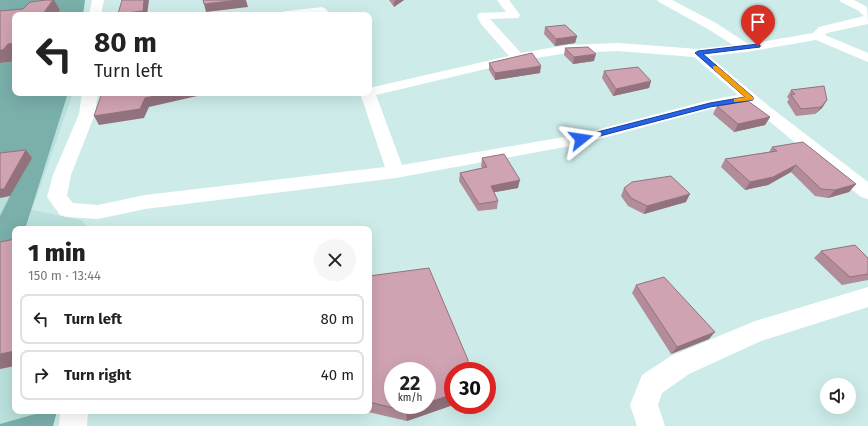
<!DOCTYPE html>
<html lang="en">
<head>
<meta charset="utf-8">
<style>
	:root { --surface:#fff; --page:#f6f6f6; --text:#222; --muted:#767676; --line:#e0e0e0 }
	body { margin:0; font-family:"Fira Sans",sans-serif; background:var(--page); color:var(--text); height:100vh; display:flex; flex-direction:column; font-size:15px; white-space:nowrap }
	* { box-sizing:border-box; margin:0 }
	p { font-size:13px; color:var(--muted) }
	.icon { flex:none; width:22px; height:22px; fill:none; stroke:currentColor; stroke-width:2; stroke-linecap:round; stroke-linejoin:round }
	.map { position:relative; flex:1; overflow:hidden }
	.sheet { position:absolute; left:12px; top:226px; width:360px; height:188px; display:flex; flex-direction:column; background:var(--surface); border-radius:8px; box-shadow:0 4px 16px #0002 }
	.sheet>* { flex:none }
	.top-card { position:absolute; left:12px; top:12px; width:360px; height:84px; border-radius:8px; box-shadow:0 4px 16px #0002; background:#fff; color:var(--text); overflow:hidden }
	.fabs { position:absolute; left:820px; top:378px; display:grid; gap:8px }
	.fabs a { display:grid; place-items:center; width:36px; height:36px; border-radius:50%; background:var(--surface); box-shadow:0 4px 16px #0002; font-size:20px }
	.speed { position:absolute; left:384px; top:362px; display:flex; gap:8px; font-size:20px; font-weight:700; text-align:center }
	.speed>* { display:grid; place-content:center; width:52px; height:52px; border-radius:50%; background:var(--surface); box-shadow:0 4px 16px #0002; line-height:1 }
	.speed small { font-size:10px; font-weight:400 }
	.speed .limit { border:6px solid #d22; background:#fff; color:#111 }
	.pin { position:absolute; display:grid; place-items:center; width:34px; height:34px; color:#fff; margin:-41px -17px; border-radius:50% 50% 50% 0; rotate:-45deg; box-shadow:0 0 4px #0007 }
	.pin .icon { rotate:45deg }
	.me { position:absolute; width:44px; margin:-22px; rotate:75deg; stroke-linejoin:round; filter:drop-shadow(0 0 3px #0008) }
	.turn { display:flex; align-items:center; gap:14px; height:84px; padding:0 16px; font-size:18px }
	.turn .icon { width:52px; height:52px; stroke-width:2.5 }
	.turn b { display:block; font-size:28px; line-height:34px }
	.round { display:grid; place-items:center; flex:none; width:42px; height:42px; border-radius:21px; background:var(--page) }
	.summary { display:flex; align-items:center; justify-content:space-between; height:68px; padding:0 16px }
	h1 { font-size:24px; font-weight:800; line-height:30px }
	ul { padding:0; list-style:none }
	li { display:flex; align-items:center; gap:12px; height:50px; margin:0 8px 6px; padding:0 8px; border:2px solid var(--line); border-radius:8px }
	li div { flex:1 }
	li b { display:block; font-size:15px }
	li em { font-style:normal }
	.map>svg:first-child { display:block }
</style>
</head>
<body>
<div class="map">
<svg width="868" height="426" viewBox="0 0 868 426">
	<rect width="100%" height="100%" fill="#cdece9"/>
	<path fill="#b9e0dc" d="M0 0H85L80 15H15V93H73L32 210 81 220 89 229H15V411H57L53 426H0Z"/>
	<path fill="#7aafaa" d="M0 0H85L83 15H57L60 10 15 15 0 22Z
		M15 57V93H68L25 229H15V244L0 247V216L10 196 0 162V63L11 62Z
		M46 411H57L53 426H0V424Z"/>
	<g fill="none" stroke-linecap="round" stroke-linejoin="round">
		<path fill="#fff" fill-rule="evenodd" d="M234 12 236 13V15H221Z"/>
		<path fill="#fff" fill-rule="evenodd" d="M92 0H104L101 15H89Z
			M497 0H509L520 15 518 18 490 19 521 53 567 45 618 43 698 49 733 45 708 29 659 2 657 0H672L716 23 748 44 813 33 819 27 864 16 859 11 841 2 839 0H854L867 7 868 24 827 33 825 35 868 53V62L816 40 746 52 709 56 770 107 868 182V199L861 197 747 103 711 109 581 144 396 178 145 209 98 219 67 217 60 215 47 197 53 175 79 114 82 93H98L95 114 71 175 67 196 73 203 98 205 145 195 385 167 360 93H369V88L509 56 481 24 477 16 479 13 506 12ZM618 51 694 57 738 95 710 100 581 134 402 165 376 95 524 60 567 53Z
			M322 7 326 9 330 15H281L283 12 287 11Z
			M868 287V307L761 341 689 374 662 393 658 405 665 426H637L630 405 642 375 671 356 755 321Z
			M60 411H88L87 426H59Z"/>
	</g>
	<path fill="#b38c99" d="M389 0H404L394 7Z
		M545 27 577 36 575 43 555 46 544 34Z
		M565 48 594 61 573 64 564 55Z
		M489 63 540 73 495 80 489 70Z
		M604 71 651 81 649 88 613 96 602 78Z
		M791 90 827 100 822 108 815 114 796 116 787 102 789 99 787 97Z
		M717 106 770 117 765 125 734 132 713 114Z
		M772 147 856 184 849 192 828 198 815 196 791 172 768 185 745 190 721 167 725 159 769 152Z
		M482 158 518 188 494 192 498 201 497 209 478 211 459 181 460 173 482 168 481 166Z
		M624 188 686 202 644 214 628 206 621 196Z
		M821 251 868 258V280L842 285 814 258Z
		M369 276 453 371V405L407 421 364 411H369Z
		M636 285 709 339 671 354 632 293Z"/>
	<path fill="#92727d" d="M53 0H54L60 10 57 15H42Z
		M144 0H149L147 15H118V14Z
		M238 0H246L248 7 206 12 204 4Z
		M396 0H404L394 7V2Z
		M577 36 575 43 555 46 556 39Z
		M15 43V57L11 62 0 63V50L8 44Z
		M596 54 594 61 573 64 574 57Z
		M541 66 540 73 495 80V73Z
		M651 81 649 88 613 96 616 89Z
		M169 93H206V94L149 107 144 118 99 125 94 116 145 98Z
		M827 100 822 108 815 114Z
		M770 117 765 125 734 132 738 124Z
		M26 150 32 158 10 196 0 198V189Z
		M796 165 791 172 768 185 745 190 750 182Z
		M520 180 518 188 490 193 491 186Z
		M856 184 849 192 828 198 835 190Z
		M690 194 686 202 644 214 647 206Z
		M715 332 709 339 671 354 677 347Z
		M15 351V366L0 369V354Z
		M453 394V405L407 421 406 411 422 405H427V403Z"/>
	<path fill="#d0a3b2" stroke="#92727d" d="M46 0H53L42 15H15V43L8 44 3 50H0V11L23 9 30 2Z
		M122 0H144L143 11 118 14Z
		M203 0H238L204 4Z
		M565 25 577 36 556 39 545 27Z
		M588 47 596 54 574 57 565 48Z
		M532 53 541 66 495 73 489 63Z
		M638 67 651 81 616 89 604 71Z
		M824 86 827 100 821 107 801 109 791 95 795 94 791 90Z
		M102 93H169L145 98 140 109 94 116Z
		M748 101 770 117 738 124 717 106Z
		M803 142 856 184 835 190 821 189 796 165 773 177 750 182 725 159 777 151 772 147Z
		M26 150 4 189H0V153Z
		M504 154 520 180 491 186 498 201 479 204 460 173 487 167 482 158Z
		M671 176 690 194 647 206 631 198 624 188 632 182Z
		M15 239V351L0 354V242Z
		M855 245 868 258V274L850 277 821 251Z
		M429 268 468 360 467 371H453V394L427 403V371H393V405H422L406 411 369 402V276Z
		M664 277 715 332 677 347 636 285Z"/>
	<path fill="#2563eb" stroke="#184099" d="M758 44 760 45V47L703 54 753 97V100L710 107 581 141 577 139 578 137 710 103 745 97 695 53 698 51Z"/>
	<path fill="#f59e0b" d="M713 66H717L753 97V100L734 102V99L745 97 713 69Z"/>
</svg>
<div class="fabs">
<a><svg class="icon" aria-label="sound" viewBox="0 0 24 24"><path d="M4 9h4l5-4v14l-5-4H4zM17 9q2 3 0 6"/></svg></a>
</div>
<div class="speed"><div>22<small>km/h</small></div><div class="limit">30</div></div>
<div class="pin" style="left:758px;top:46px;background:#d93025"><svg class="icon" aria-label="arrive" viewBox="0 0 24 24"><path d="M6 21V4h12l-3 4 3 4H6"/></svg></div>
<svg class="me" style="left:581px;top:139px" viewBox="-20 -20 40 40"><path d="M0-17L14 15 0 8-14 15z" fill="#2563eb" stroke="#fff" stroke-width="4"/></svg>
<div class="top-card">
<div class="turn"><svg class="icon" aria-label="left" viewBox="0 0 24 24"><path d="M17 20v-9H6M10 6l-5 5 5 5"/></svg><div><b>80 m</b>Turn left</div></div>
</div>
<section class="sheet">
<div class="summary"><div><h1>1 min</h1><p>150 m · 13:44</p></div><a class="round"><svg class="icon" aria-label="close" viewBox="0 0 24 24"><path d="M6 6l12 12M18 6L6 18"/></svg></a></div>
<ul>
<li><svg class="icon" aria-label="left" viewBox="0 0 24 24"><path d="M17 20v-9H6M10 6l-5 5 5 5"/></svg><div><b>Turn left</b></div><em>80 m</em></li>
<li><svg class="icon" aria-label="right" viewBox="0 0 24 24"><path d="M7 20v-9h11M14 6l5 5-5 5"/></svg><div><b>Turn right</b></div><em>40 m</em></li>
</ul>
</section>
</div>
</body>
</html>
